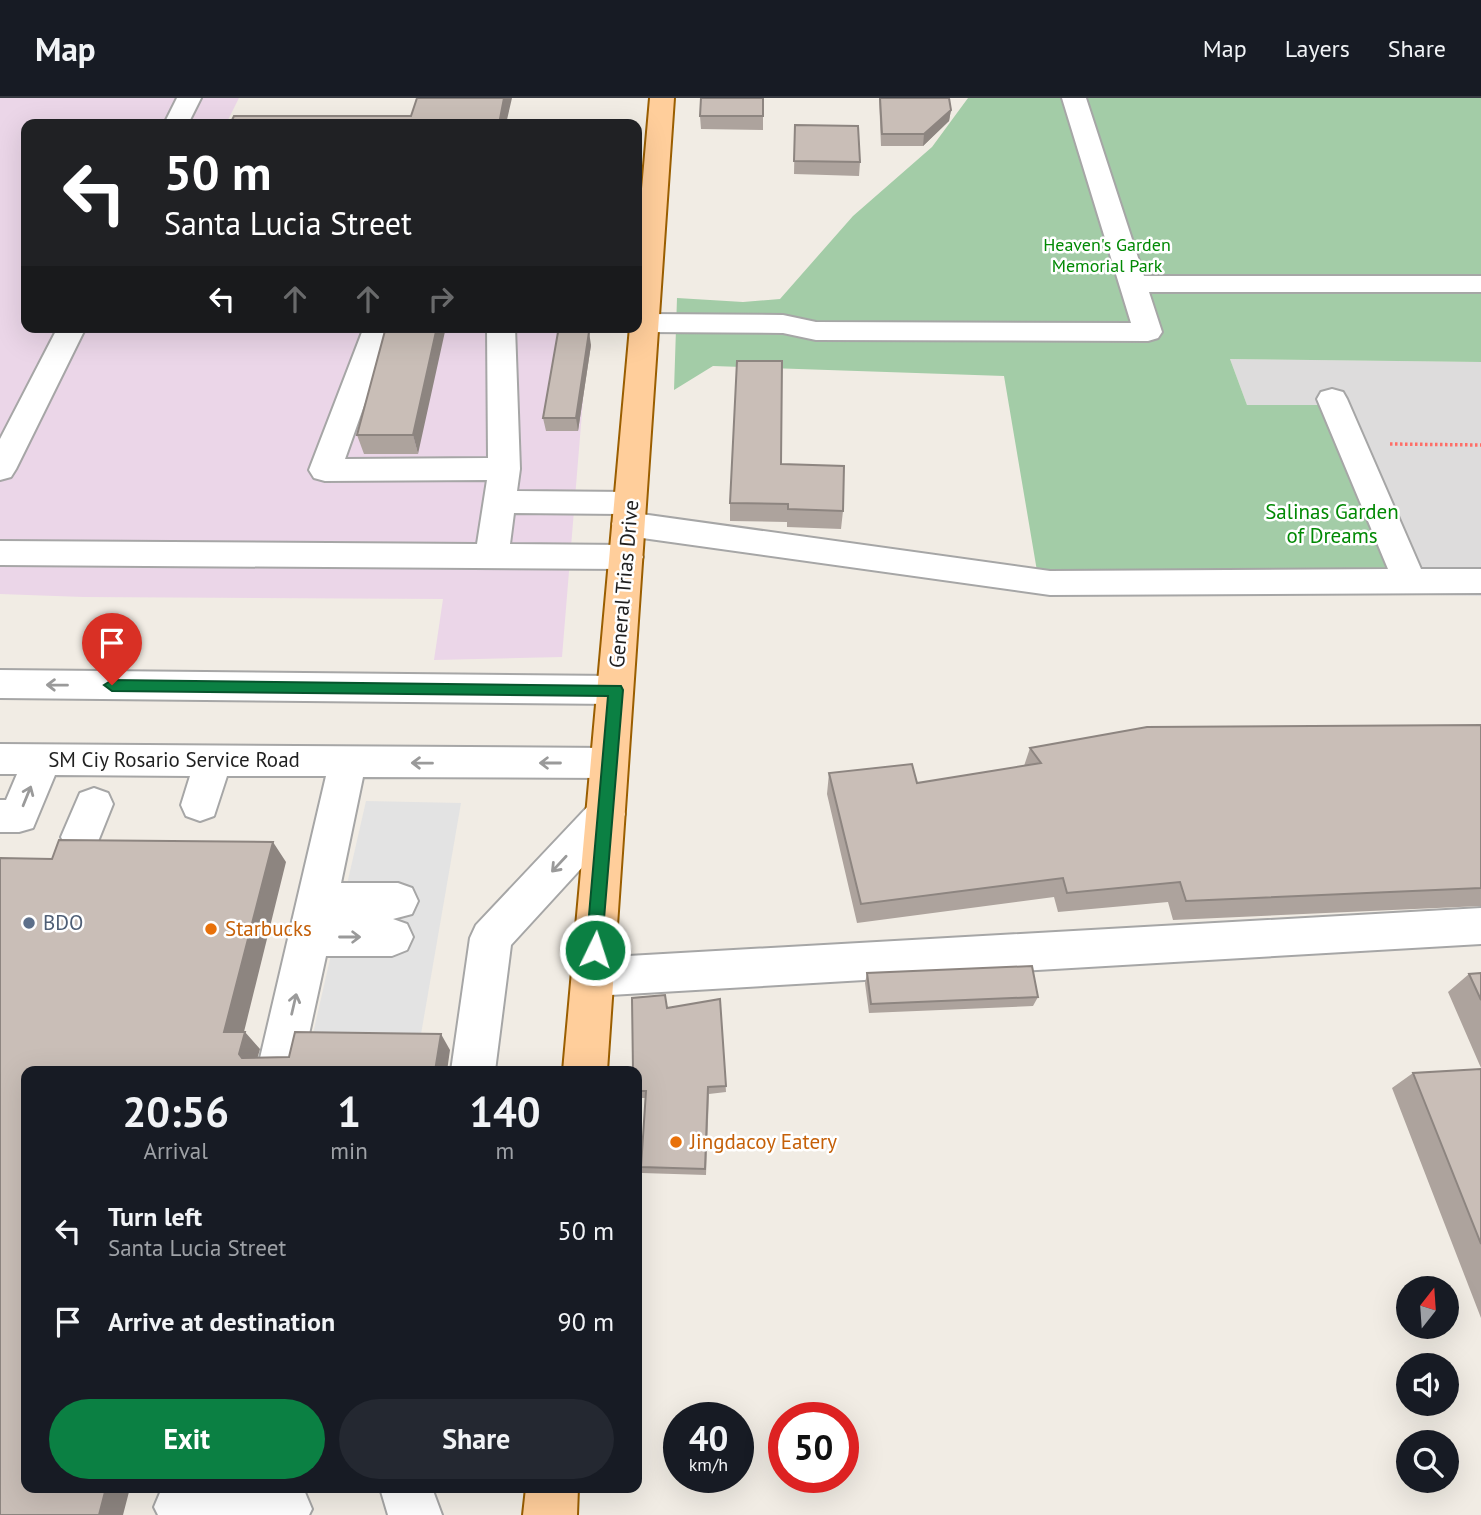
<!DOCTYPE html>
<html lang="en">
<head>
<meta charset="utf-8">
<style>
	:root { --surface:#171b24; --page:#242831; --text:#f1f3f6; --muted:#9ea1a6; --line:#363941; --accent:#0b8043 }
	body { margin:0; font-family:"PT Sans",sans-serif; background:var(--page); color:var(--text); height:100vh; display:flex; flex-direction:column; font-size:26px; white-space:nowrap }
	* { box-sizing:border-box; margin:0 }
	p { font-size:23px; color:var(--muted) }
	.icon { flex:none; width:38px; height:38px; fill:none; stroke:currentColor; stroke-width:2; stroke-linecap:round; stroke-linejoin:round }
	.map { position:relative; flex:1; overflow:hidden }
	.drawer { position:absolute; left:21px; top:968px; width:621px; height:427px; display:flex; flex-direction:column; background:var(--surface); border-radius:14px; box-shadow:0 7px 28px #0002 }
	.drawer>* { flex:none }
	.guide { position:absolute; left:21px; top:21px; width:621px; height:214px; border-radius:14px; box-shadow:0 7px 28px #0002; background:#202124; color:#fff; overflow:hidden }
	.needle { width:46px; rotate:17deg }
	.buttons { position:absolute; left:1396px; top:1178px; display:grid; gap:14px }
	.buttons a { display:grid; place-items:center; width:63px; height:63px; border-radius:50%; background:var(--surface); box-shadow:0 7px 28px #0002; font-size:35px }
	.speed { position:absolute; left:663px; top:1304px; display:flex; gap:14px; font-size:35px; font-weight:700; text-align:center }
	.speed>* { display:grid; place-content:center; width:91px; height:91px; border-radius:50%; background:var(--surface); box-shadow:0 7px 28px #0002; line-height:1 }
	.speed small { font-size:18px; font-weight:400 }
	.speed .limit { border:10px solid #d22; background:#fff; color:#111 }
	.pin { position:absolute; display:grid; place-items:center; width:60px; height:60px; color:#fff; margin:-72px -30px; border-radius:50% 50% 50% 0; rotate:-45deg; box-shadow:0 0 7px #0007 }
	.pin .icon { rotate:45deg }
	.me { position:absolute; width:77px; margin:-38px; rotate:4deg; stroke-linejoin:round; filter:drop-shadow(0 0 5px #0008) }
	.turn { display:flex; align-items:center; gap:24px; height:147px; padding:0 28px; font-size:32px }
	.turn .icon { width:91px; height:91px; stroke-width:2.5 }
	.turn b { display:block; font-size:49px; line-height:60px }
	.lanes { display:flex; align-items:center; height:66px; padding:0 28px; background:#0003; justify-content:center; gap:35px; direction:ltr }
	.lanes .off { opacity:.35 }
	.eta { display:flex; justify-content:space-evenly; align-items:center; height:119px; text-align:center }
	.eta b { font-size:42px; font-weight:600; line-height:49px }
	.button { display:flex; gap:14px; margin-top:auto; padding:14px 28px }
	.button a { flex:1; height:80px; border-radius:42px; background:var(--accent); color:#fff; font-size:28px; font-weight:600; line-height:80px; text-align:center }
	.button a+a { background:var(--page); color:var(--text) }
	ul { padding:0; list-style:none }
	li { display:flex; align-items:center; gap:21px; height:91px; padding:0 28px }
	li div { flex:1 }
	li b { display:block; font-size:26px }
	li em { font-style:normal }
	header { display:flex; align-items:center; gap:42px; box-sizing:border-box; height:98px; padding:0 35px; background:var(--surface); border-bottom:2px solid var(--line) }
	header strong { font-size:33px }
	nav { display:flex; gap:38px; margin-inline-start:auto; font-size:24px }
	.map>svg:first-child { display:block }
</style>
</head>
<body>
<header>
<strong>Map</strong>
<nav><a>Map</a><a>Layers</a><a>Share</a></nav>
</header>
<div class="map">
<svg width="1481" height="1417" viewBox="0 0 1481 1417">
	<rect width="100%" height="100%" fill="#f1ece4"/>
	<path fill="#dddcdc" d="M1230 261 1481 264V498L1315 495 1305 471H1393L1247 307Z"/>
	<path fill="#ebd6e8" d="M0 0H239L226 26H26V229H589L562 559 434 562 443 501 83 499 0 496Z"/>
	<path fill="#a3cca7" d="M968 0H1481V264L1230 261 1247 307H1326L1394 471 1123 475 1037 473 1004 278 713 268 674 292 677 200 743 204 780 201 853 118 932 49Z"/>
	<path fill="#e3e3e3" d="M366 703 461 705 420 942 312 940Z"/>
	<g fill="none" stroke-linecap="round" stroke-linejoin="round">
		<g stroke="#a6a6a6" stroke-width="4">
			<path id="minor" d="M177 0H201L188 26H164Z
				M1062 0H1086L1144 178H1481V194H1149L1162 234 1158 240 1148 243 816 242 783 235 645 234 634 229H637V218L645 216 783 217 816 224 1131 225Z
				M58 229H86L16 371 11 379 0 382V341Z
				M364 229H392L345 361 488 360 487 229H515L520 371 517 393 630 394 641 397 646 405 641 413 634 415 1050 473 1388 471 1317 301 1321 294 1332 291 1343 294 1347 301 1421 471H1481V495L1050 497 628 438 616 434 612 426 616 418 622 416 514 415 510 446 626 447 638 450 643 459 638 468 626 471 0 467V443L477 446 487 382 325 383 314 380 309 372Z
				M0 572 615 578 628 582 633 592 628 602 615 606 0 600Z
				M0 646 609 650 622 654 628 665 622 676 609 680 363 679 341 785H398L412 790 418 803 412 816 393 821 407 826 413 839 407 852 392 858H326L301 973H257L326 678H227L214 718 200 723 186 718 181 707 190 678 55 677 33 730 19 734H0V702H6L17 676H0Z
				M94 690 108 695 113 706 95 751 81 756 67 751 61 739 80 695Z
				M606 700 620 704 625 716 620 728 511 847 495 973H451L470 840 476 827 592 704Z
				M1481 810V846L593 898 578 893 572 879 578 865 593 860Z
				M162 1390H297L304 1392 312 1411 309 1417H158L154 1409Z
				M380 1390H432L442 1417H388Z"/>
		</g>
		<g stroke="#9a5e00" stroke-width="4">
			<path id="major" d="M650 0H674L607 973H563L630 229H637V147Z
				M526 1390H578L577 1417H523Z"/>
		</g>
		<path stroke="#ff6e67" stroke-width="3.5" stroke-dasharray="2.5 2.5" stroke-linecap="butt" d="M1390 346 1481 347"/>
		<use href="#minor" fill="#fff" fill-rule="evenodd"/>
		<use href="#major" fill="#ffce9b" fill-rule="evenodd"/>
	</g>
	<path fill="#ada39d" d="M763 0V32L701 31 700 18Z
		M879 0H949L951 12 949 23 923 48H881Z
		M795 27 860 64 859 78 794 76Z
		M386 229 418 356H364L357 337Z
		M591 247 578 333H546L543 320Z
		M781 366 843 413 841 431 787 429V424L730 423V405Z
		M1481 627V808L1173 822 1168 804 1058 814 1054 799 857 825 827 696 829 675 917 685 1024 668 1030 650Z
		M867 875 1038 899 1033 908 869 915 865 885Z
		M1481 875V970L1448 894 1469 876Z
		M720 901 726 994 709 996 706 1077 642 1075 641 1069 646 1000H637V973L667 910Z
		M1481 971V1220L1392 990 1413 975Z"/>
	<path fill="#8d8580" d="M504 0H512L506 26H499Z
		M951 12 949 23 923 48 924 36Z
		M437 229H446L418 356 413 337Z
		M589 234 591 247 578 333 576 320Z
		M273 744 286 764 240 950 224 934Z
		M245 934 260 951 254 972 239 956Z
		M441 936 450 952 447 973H435Z
		M106 1390H130L123 1417H99Z"/>
	<path fill="#c9beb7" stroke="#8d8580" stroke-width="2" d="M417 0H504L499 26H230L234 18H411Z
		M701 0H763V18H700Z
		M880 0H949L951 12 924 36H882Z
		M795 27 858 28 860 64 794 63Z
		M386 229H437L413 337H357Z
		M558 234H589L576 320H543Z
		M737 263H782L781 366 844 368 843 413 788 411V406L730 405Z
		M1481 627V790L1186 803 1180 784 1067 795 1063 780 861 806 829 675 912 666 917 685 1041 665 1030 650 1147 629Z
		M59 742 273 744 224 934H245L239 956 242 960 289 959 295 934 441 936 435 973H26V1390H106L99 1417H0V760L52 761Z
		M1032 868 1038 899 871 906 867 875Z
		M1481 875V902L1469 876Z
		M665 897 667 910 720 901 726 988 708 989 705 1071 641 1069 646 993H637V973H633L632 900Z
		M1481 971V1146L1413 975Z"/>
	<defs><path id="oneway-shaft" d="M-6 0H5M1.5-3L5.5 0L1.5 3" fill="none" stroke-width="1.6" stroke-linecap="round" stroke-linejoin="round" transform="scale(1.75)"/></defs>
	<g stroke="#9a9a9a">
		<use href="#oneway-shaft" transform="translate(57 587) rotate(-179)"/>
		<use href="#oneway-shaft" transform="translate(422 665) rotate(-179)"/>
		<use href="#oneway-shaft" transform="translate(550 665) rotate(180)"/>
		<use href="#oneway-shaft" transform="translate(27 698) rotate(-68)"/>
		<use href="#oneway-shaft" transform="translate(559 766) rotate(133)"/>
		<use href="#oneway-shaft" transform="translate(350 839)"/>
		<use href="#oneway-shaft" transform="translate(294 906) rotate(-77)"/>
	</g>
	<path fill="#0b8043" stroke="#07532c" stroke-width="2" d="M112 582 621 588 623 592 601 857 595 860 589 857 586 852 608 598 112 593 104 587Z"/>
	<circle fill="#5c6f8a" stroke="#fff" stroke-width="2.5" cx="29" cy="825" r="7"/>
	<g fill="#e8710a" stroke="#fff" stroke-width="2.5">
		<circle cx="211" cy="831" r="7"/>
		<circle cx="676" cy="1044" r="7"/>
	</g>
	<g text-anchor="middle" stroke-width="5" stroke-linejoin="round" paint-order="stroke">
		<g font-size="18" fill="#018904" stroke="#fff">
			<text x="1107" y="153">Heaven's Garden<tspan x="1107" dy="21">Memorial Park</tspan></text>
		</g>
		<g font-size="21" fill="#018904" stroke="#fff">
			<text x="1332" y="421">Salinas Garden<tspan x="1332" dy="24">of Dreams</tspan></text>
		</g>
		<g font-size="21" fill="#1f1f1f" stroke="#fff">
			<text transform="translate(624 486) rotate(-85)" y="7">General Trias Drive</text>
			<text x="174" y="669">SM Ciy Rosario Service Road</text>
		</g>
		<g font-size="21" fill="#4e5e75" stroke="#fff" text-anchor="start">
			<text x="43" y="832">BDO</text>
		</g>
		<g font-size="21" fill="#c56008" stroke="#fff" text-anchor="start">
			<text x="225" y="838">Starbucks</text>
			<text x="690" y="1051">Jingdacoy Eatery</text>
		</g>
	</g>
</svg>
<div class="buttons">
<a><svg class="needle" viewBox="-14 -14 28 28"><path d="M0-13l5 13h-10z" fill="#e53935"/><path d="M0 13l5-13h-10z" fill="#9ea1a6"/></svg></a>
<a><svg class="icon" aria-label="sound" viewBox="0 0 24 24"><path d="M4 9h4l5-4v14l-5-4H4zM17 9q2 3 0 6"/></svg></a>
<a><svg class="icon" aria-label="search" viewBox="0 0 24 24"><circle cx="10" cy="10" r="6"/><path d="M15 15l6 6"/></svg></a>
</div>
<div class="speed"><div>40<small>km/h</small></div><div class="limit">50</div></div>
<div class="pin" style="left:112px;top:587px;background:#d93025"><svg class="icon" aria-label="arrive" viewBox="0 0 24 24"><path d="M6 21V4h12l-3 4 3 4H6"/></svg></div>
<svg class="me" style="left:595px;top:852px" viewBox="-20 -20 40 40"><circle r="17" fill="#0b8043" stroke="#fff" stroke-width="3"/><path d="M0-11L8 9 0 5-8 9z" fill="#fff"/></svg>
<div class="guide">
<div class="turn"><svg class="icon" aria-label="left" viewBox="0 0 24 24"><path d="M17 20v-9H6M10 6l-5 5 5 5"/></svg><div><b>50 m</b>Santa Lucia Street</div></div>
<div class="lanes"><svg class="icon" aria-label="left" viewBox="0 0 24 24"><path d="M17 20v-9H6M10 6l-5 5 5 5"/></svg><svg class="icon off" aria-label="ahead" viewBox="0 0 24 24"><path d="M12 20V5M6 11l6-6 6 6"/></svg><svg class="icon off" aria-label="ahead" viewBox="0 0 24 24"><path d="M12 20V5M6 11l6-6 6 6"/></svg><svg class="icon off" aria-label="right" viewBox="0 0 24 24"><path d="M7 20v-9h11M14 6l5 5-5 5"/></svg></div>
</div>
<section class="drawer">
<div class="eta">
<div><b>20:56</b><p>Arrival</p></div>
<div><b>1</b><p>min</p></div>
<div><b>140</b><p>m</p></div>
</div>
<ul>
<li><svg class="icon" aria-label="left" viewBox="0 0 24 24"><path d="M17 20v-9H6M10 6l-5 5 5 5"/></svg><div><b>Turn left</b><p>Santa Lucia Street</p></div><em>50 m</em></li>
<li><svg class="icon" aria-label="arrive" viewBox="0 0 24 24"><path d="M6 21V4h12l-3 4 3 4H6"/></svg><div><b>Arrive at destination</b></div><em>90 m</em></li>
</ul>
<div class="button"><a>Exit</a><a>Share</a></div>
</section>
</div>
</body>
</html>
